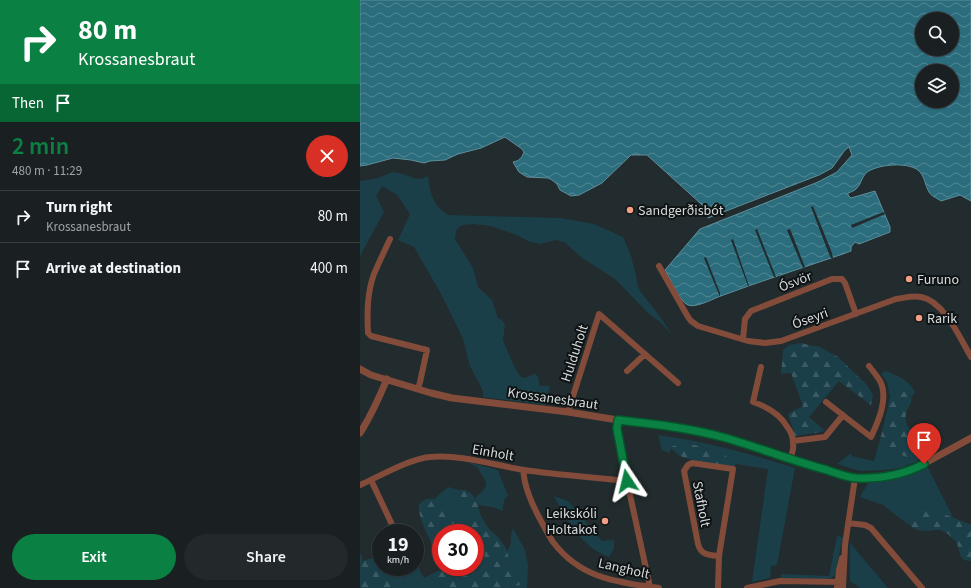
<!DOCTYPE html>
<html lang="en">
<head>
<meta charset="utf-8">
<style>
	:root { --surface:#1a2022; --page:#23282a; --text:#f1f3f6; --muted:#9fa3a5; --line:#383e40; --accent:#0b8043 }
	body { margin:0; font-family:"Source Sans 3",sans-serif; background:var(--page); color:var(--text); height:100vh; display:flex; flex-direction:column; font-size:15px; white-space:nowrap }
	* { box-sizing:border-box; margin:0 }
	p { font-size:13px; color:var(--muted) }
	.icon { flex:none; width:22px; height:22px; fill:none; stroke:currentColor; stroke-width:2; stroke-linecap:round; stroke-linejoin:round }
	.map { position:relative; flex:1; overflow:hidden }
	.side { display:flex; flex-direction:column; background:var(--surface); width:360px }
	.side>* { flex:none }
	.banner { background:#0b8043; color:#fff; overflow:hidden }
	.buttons { position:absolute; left:555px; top:12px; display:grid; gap:8px }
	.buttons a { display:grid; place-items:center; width:44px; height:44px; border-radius:50%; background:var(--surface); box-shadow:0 1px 3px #0004,0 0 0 1px var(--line); font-size:20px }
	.speed { position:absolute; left:12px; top:524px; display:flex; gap:8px; font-size:20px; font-weight:700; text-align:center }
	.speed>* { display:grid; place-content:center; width:52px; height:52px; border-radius:50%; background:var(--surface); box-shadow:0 1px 3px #0004,0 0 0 1px var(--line); line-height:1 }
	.speed small { font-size:10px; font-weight:400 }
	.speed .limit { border:6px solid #d22; background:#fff; color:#111 }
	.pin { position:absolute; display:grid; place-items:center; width:34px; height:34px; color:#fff; margin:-41px -17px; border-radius:50% 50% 50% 0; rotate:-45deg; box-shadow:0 0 4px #0007 }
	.pin .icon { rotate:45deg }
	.me { position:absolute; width:44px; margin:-22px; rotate:350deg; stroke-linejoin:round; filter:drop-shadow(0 0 3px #0008) }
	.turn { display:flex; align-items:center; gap:14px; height:84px; padding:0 12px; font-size:18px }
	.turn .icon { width:52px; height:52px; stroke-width:2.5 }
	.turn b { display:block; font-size:28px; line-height:34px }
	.then { display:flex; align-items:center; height:38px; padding:0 12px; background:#0003; gap:8px; font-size:15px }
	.round { display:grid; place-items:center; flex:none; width:42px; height:42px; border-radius:21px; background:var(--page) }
	.headline { display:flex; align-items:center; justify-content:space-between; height:68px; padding:0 12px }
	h1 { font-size:24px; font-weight:600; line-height:30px; color:var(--accent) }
	.button { display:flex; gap:8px; margin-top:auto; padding:8px 12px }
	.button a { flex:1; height:46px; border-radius:24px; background:var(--accent); color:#fff; font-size:16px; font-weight:600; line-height:46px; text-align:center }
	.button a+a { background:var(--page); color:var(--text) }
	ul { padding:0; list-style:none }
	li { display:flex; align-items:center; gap:12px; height:52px; padding:0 12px; border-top:1px solid var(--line) }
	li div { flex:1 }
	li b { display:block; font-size:15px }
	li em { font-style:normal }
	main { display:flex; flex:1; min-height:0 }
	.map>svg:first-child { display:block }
</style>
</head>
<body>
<main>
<section class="side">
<div class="banner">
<div class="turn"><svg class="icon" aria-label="right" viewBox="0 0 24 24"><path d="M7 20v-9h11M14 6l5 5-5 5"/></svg><div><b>80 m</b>Krossanesbraut</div></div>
<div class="then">Then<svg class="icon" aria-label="arrive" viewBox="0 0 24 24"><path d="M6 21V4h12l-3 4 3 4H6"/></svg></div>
</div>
<div class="headline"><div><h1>2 min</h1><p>480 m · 11:29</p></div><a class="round" style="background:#d93025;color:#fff"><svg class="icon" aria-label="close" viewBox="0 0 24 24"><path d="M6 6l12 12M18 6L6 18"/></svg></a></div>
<ul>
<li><svg class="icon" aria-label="right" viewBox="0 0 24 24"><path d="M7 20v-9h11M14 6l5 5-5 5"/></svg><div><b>Turn right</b><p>Krossanesbraut</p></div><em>80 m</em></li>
<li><svg class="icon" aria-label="arrive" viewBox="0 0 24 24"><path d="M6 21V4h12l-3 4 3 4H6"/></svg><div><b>Arrive at destination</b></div><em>400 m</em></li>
</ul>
<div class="button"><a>Exit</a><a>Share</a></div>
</section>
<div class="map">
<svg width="611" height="588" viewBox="0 0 611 588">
	<defs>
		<pattern id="forest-firs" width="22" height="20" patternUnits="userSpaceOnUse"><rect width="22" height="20" fill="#1b3f49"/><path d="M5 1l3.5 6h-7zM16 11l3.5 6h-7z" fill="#3b5a63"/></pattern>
		<pattern id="water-waves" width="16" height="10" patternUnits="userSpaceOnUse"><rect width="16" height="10" fill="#2b6d7d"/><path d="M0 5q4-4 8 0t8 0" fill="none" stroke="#538895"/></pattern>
	</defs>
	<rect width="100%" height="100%" fill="#222b2d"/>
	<path fill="#1b3f49" d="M33 172C37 173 40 173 43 174 53 177 57 182 68 176 70 194 73 205 88 215L200 218 234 224 263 237 271 256 276 275 277 283 280 291 301 318 312 335 300 322 287 312 255 279 222 258 204 242 195 240 180 244 170 242 159 236 131 226 113 224 103 225 99 227 96 231 95 239 113 268 118 287 132 300 138 318 142 320 145 325 143 340 153 364 159 375 163 378C168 378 171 374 176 374 180 380 178 380 180 386H190L185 405 123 397V391L110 366 103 339 93 318 80 292 54 247 38 240 50 214 37 195 22 186 16 196 24 212 0 256V181L18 178Z
		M525 371C537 375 549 380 555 392L552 397 548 393H536L530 397 527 382 521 374Z
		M298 435C345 441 390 454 435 468L417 565 411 566 410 578 392 582 408 469 376 464 374 468 368 467 362 453 326 442 310 447 311 449 309 453 302 450Z
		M520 440C534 451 540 456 558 461L540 468 525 470 500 471 477 464 491 453 492 456 514 461Z
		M108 462 138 470 148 496C143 499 143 506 143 511L132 507 118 505 115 498C120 493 127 489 126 482L118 468Z
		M567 466 593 517 582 513 560 507 549 518 548 523 550 526 523 505 500 497C503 491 507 487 509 480L539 478Z
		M88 487 99 490C100 499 109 503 112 511 113 513 113 516 113 518L109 523 92 509 74 499Z
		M194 496 208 501 242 541 254 540V549L249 557C243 554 237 552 232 548 215 535 204 515 194 496Z
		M153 528 165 550 168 565 167 588H150L160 585 157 573 150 562 147 552 151 543V535Z
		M477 536 483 537 475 574 472 578 468 579 421 578V574L469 576Z
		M490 543 528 588H500L490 581Z
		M55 563H56L64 578 68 576 75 581 87 588H42C45 581 43 576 39 570L46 567H55Z"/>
	<path fill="url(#forest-firs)" d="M441 343 453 346H458L478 357 507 385 513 396 511 405 479 381 449 417 465 431 456 433 435 436 428 414 443 406 431 373 421 374 423 350 429 345Z
		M543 392 548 393C556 402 548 404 546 414 545 418 546 423 548 427 550 429 554 430 556 432 561 438 558 454 558 461 541 456 533 451 520 440L527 411 530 397 536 393Z
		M325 442 362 453 366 456 369 465 368 467 325 458 318 455 310 447Z
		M99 490H105L112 494 117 503 121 516 129 529 138 537 146 548 150 562 157 573 160 585 150 588H87L75 581 68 576 84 568V567H115V533H81V561C74 546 57 520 59 504 62 502 65 499 68 499 80 496 100 516 109 523L113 518C113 516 113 513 112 511 109 503 100 499 99 490Z
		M560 507 582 513 611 525V561C598 561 601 552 597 544 595 540 591 537 588 534 586 533 583 531 580 530 575 529 572 531 567 531 556 531 544 527 550 514 552 510 556 509 560 507Z
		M0 554 2 556V561L13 558H21V567H36C42 574 46 579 42 588H0Z"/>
	<path fill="url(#water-waves)" stroke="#5e8e9a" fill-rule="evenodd" d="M0 0H611V201L600 195 581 201C577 198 571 196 569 192 565 185 565 178 560 172 551 161 516 164 506 173 501 178 501 185 496 189 494 191 491 192 488 193V195L491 198 515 191 530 227V232L499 244 495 242 491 247V251L480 255C439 269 398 282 358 297 351 300 335 308 328 305 320 302 310 278 305 270L340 229 458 182 477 172 492 155 489 147 485 150 472 168 459 175 348 218 350 212 287 155H271L242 183 219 195 211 196 200 190 197 184 192 180 188 178 167 177 159 172 153 162C159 161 162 158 164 152L162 149 145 137 121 148 98 154 85 160 70 161 64 163 51 160 33 158 7 165 0 166ZM562 19H592V49H562ZM562 71H592V101H562Z"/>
	<path fill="#222b2d" d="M453 206 472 253 473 258H471L469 254 451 207Z
		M524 212 525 214 492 228 491 225Z
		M397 229 416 277H414L395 230Z
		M430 229 445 267 443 268 427 230Z
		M373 239 389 286H388L371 240Z
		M346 257 360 293V297L344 258Z"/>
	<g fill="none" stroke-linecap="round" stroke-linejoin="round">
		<path stroke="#834c3a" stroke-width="6" d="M30 239C25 250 19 262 14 274 7 293 7 313 8 333L11 336 67 350 60 382 58 389
			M299 266 328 317 331 321 338 326 388 341 405 343 421 341 536 299C544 298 553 295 561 297 584 301 600 338 611 357
			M383 339 385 319 391 311 472 279H482L485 283 496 314
			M401 367 393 402C408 407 420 414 428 428 431 432 433 438 433 443 434 448 432 454 430 459
			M267 371 285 354
			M466 402 511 437C518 422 529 398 520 381 517 376 513 371 509 366
			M208 412 239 314 318 383
			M258 420 257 429 267 481 290 587
			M433 441 465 437 483 415
			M163 470C164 474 164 478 165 482 168 495 175 510 181 521 185 528 189 536 193 542 221 579 257 582 299 588
			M11 480 36 533
			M0 485C20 476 49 459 70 457 101 454 133 465 164 470 198 475 232 477 267 481
			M488 523 505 525 511 528 562 588
			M358 588 359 556 373 469 332 463 328 465 324 471 338 544C341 555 348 555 359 556
			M387 588 420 581 483 582
			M477 588 479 570 482 558
			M483 588 485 545 495 478"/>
		<path stroke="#834c3a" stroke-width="7" d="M0 369 11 375 71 393 92 398 208 412 258 420 304 425 339 431 365 438 454 467 495 478 521 477 538 474 556 468 611 438
			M0 433C11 416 19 398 27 379"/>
	</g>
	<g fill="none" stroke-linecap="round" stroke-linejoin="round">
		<g stroke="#07532c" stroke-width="10">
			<path id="route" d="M267 481 257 429 258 420C294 424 330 428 366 438 400 448 433 461 467 470 476 473 486 477 496 478 520 479 543 475 564 464"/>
		</g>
		<use href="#route" stroke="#0b8043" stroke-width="7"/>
	</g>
	<g fill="#f39f84" stroke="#0f1314" stroke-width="1.5">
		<circle cx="270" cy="210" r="4"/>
		<circle cx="549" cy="279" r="4"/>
		<circle cx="559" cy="318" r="4"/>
		<circle cx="245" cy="521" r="4"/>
	</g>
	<g text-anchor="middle" stroke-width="4" stroke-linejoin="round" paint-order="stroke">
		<g font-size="14" fill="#d6dcde" stroke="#0f1314" text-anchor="start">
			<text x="278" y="215">Sandgerðisbót</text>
			<text x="557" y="284">Furuno</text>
			<text x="567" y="323">Rarik</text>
			<text x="237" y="518" text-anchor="end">Leikskóli<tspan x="237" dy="16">Holtakot</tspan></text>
		</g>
		<g font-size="14" fill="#d6dcde" stroke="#0f1314">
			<text transform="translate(435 281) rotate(-21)" y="5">Ósvör</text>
			<text transform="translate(450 318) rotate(-20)" y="5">Óseyri</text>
			<text transform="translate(214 353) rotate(-72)" y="5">Hulduholt</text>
			<text transform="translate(193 398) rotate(8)" y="5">Krossanesbraut</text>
			<text transform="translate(133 452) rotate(10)" y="5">Einholt</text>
			<text transform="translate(342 504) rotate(79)" y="5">Stafholt</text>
			<text transform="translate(264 568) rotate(13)" y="5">Langholt</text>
		</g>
	</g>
</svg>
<div class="buttons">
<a><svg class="icon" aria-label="search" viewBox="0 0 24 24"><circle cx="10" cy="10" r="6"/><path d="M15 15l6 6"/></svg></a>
<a><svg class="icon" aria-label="layers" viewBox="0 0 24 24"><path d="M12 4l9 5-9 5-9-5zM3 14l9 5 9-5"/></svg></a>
</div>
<div class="speed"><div>19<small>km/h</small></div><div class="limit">30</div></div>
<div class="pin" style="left:564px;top:464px;background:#d93025"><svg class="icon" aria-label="arrive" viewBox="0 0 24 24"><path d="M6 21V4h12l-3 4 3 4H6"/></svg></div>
<svg class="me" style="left:267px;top:481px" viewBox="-20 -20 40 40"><path d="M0-17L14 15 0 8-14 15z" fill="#0b8043" stroke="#fff" stroke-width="4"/></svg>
</div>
</main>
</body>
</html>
